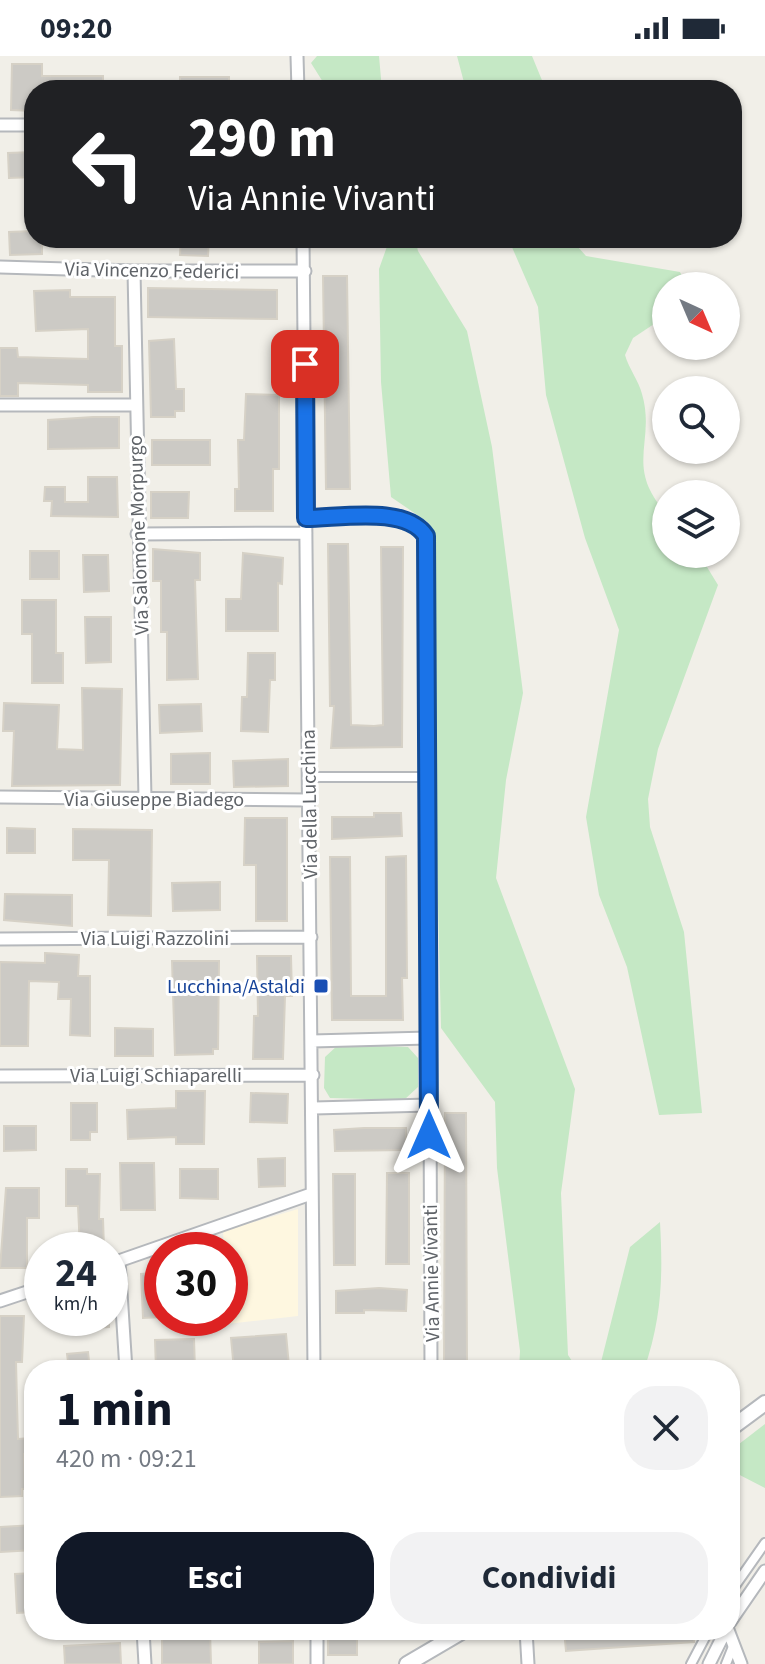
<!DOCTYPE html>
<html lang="it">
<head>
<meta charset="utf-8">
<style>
	:root { --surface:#fff; --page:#f2f2f3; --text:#1f2937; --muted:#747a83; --accent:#111827 }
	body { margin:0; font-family:"Source Sans 3",sans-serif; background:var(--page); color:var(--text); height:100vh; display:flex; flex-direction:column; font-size:30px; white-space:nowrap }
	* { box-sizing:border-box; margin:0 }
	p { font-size:26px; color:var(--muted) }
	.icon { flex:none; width:44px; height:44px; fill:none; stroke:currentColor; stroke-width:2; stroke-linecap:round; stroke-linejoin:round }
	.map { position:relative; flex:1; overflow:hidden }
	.drawer { position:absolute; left:24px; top:1304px; width:716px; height:280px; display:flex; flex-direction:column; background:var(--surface); border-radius:32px; box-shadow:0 2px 6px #0004 }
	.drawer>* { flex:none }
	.top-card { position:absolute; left:24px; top:24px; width:718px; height:168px; border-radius:32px; box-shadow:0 2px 6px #0004; background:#202124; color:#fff; overflow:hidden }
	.needle { width:52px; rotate:136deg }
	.buttons { position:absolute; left:652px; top:216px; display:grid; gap:16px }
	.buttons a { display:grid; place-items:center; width:88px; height:88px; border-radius:50%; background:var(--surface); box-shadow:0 2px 6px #0004; font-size:40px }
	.speed { position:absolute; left:24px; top:1176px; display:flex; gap:16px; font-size:40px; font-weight:700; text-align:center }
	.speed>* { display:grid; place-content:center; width:104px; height:104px; border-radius:50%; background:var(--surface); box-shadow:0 2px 6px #0004; line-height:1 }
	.speed small { font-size:20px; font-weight:400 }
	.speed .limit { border:12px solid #d22; background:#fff; color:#111 }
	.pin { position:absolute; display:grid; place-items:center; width:68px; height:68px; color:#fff; margin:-34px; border-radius:16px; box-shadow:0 4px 12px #0006 }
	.me { position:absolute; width:88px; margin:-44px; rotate:0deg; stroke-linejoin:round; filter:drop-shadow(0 0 6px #0008) }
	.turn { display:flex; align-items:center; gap:28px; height:168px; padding:0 32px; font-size:36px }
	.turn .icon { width:104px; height:104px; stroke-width:2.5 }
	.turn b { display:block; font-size:56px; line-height:68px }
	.round { display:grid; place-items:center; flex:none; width:84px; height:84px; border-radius:32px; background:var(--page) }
	.summary { display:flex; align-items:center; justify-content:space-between; height:136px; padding:0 32px }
	h1 { font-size:48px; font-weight:700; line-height:60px; color:var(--accent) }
	.action { display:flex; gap:16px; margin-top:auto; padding:16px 32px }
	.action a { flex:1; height:92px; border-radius:32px; background:var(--accent); color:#fff; font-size:32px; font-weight:700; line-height:92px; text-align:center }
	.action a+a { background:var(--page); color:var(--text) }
	.status { display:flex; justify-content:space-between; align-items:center; height:56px; padding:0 40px; background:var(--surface); direction:ltr }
	.status svg { height:22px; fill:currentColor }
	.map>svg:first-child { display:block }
</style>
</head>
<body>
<div class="status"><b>09:20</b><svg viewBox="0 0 49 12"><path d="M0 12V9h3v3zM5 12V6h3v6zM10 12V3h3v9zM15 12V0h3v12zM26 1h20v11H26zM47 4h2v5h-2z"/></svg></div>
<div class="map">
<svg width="765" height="1608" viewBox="0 0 765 1608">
	<rect width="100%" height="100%" fill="#f1efe8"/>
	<path fill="#fef7e0" d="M298 1153V1260L226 1268V1262H230V1194H224L223 1175Z"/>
	<path fill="#c5e8c5" d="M317 0H379L382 34H328L311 7Z
		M457 0H532L546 34H466Z
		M390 182H415L418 195 467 275 492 391 523 637 506 724 496 822 575 1033 561 1137 568 1299 578 1314H519L520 1295 497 1112 495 1046 441 972 434 680V485L429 467 391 441 381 326 379 213Z
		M508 182H570L586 200 680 216 687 230H666V260L633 282 625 299C629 313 639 325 642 338 656 386 624 410 666 457V498H699L718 529 658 693 648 743 650 771 684 876 702 1057 659 1059 627 911 599 839 586 761 619 574 585 482 546 339 538 251Z
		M338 989 408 991 418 1002V1031L404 1044 330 1042 324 1032 325 1001Z
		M660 1166C663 1221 662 1261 644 1314H599L630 1191Z
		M765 1368V1432L730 1414V1395Z"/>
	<path fill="#cccac5" stroke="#d6d1c6" stroke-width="2" d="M12 8H42V20H103V34H34V55L11 54Z
		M180 21H229V34H180Z
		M34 96V121L9 122 8 97Z
		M34 175V182H42V198L10 199 9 176Z
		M181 182H209L208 200 180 199Z
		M323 220H347L350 433H326Z
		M148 232 277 234V263L148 261Z
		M70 234V241H115V290H122V336H88V329L18 327V340H0V292H17L18 301 88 303V273L36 275 34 235Z
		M174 283 176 333H184V355H175V361H151L149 285Z
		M246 338 279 339V413H273V455H235V433H239L238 384H244Z
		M93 361H119V392L48 393V364Z
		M152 384H210V409H152Z
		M88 421H117L118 461 51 460 52 445H44L45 431H65V446H88Z
		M151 436H189L188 462H151Z
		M328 488H348L351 669 374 670 383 669 381 491H403L402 691 331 692 334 650H330Z
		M153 493 200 497V524H195L198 623 167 624V576H161V525H153Z
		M30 495H59V523H30Z
		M243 497 283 502 282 528 278 527V575H226V543H241Z
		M83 499H108L109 535 84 536Z
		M22 544H56V597H63V627H32V578H22Z
		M85 561H111V606L86 607Z
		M248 597H275V624H270L268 676 241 675 242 641H247Z
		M82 632 122 633 120 729 12 730 14 675H3L4 647 59 649 57 693 83 694Z
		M201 648 202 675 160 677 159 649Z
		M210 697V728H171V698Z
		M288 703V730L234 731 233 705Z
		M374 757H401L402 780 332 783V761H374Z
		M245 762H287V865H256V809H244Z
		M7 772 35 773V797H7Z
		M73 773 152 774 151 860 108 859 109 804H73Z
		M406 800 407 922H402L403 964H332L330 801H350L351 940H386V801Z
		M220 826V854L173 855 172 827Z
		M5 838 72 839V870L4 864Z
		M45 897 79 899 78 920H90V980L70 979 71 943H58L59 926 29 925 28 990H0V906L45 907Z
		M257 900H291L292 940H285L283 1003H253L254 960H258Z
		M172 905H219L218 993H213V998L175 999Z
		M115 972 153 973V1000H115Z
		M176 1035H205L204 1088H176V1081L128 1083 127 1054 176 1052Z
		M251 1037 288 1038 287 1067 250 1066Z
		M71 1047H97V1076H90V1084H71Z
		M445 1057H466L467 1314H444Z
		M4 1070H36V1094L4 1095Z
		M364 1072H406V1094L335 1095 334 1074Z
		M285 1102V1130L259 1131 258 1103Z
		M120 1107H154L155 1154H121Z
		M66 1113H87V1118H100L99 1163H103L104 1192 80 1193 78 1150H66Z
		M180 1113H218V1143L180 1142Z
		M387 1117H409V1208H386Z
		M333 1118H355V1209H334Z
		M6 1132H39V1162H27V1212H0Z
		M162 1216V1261L143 1262 141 1218Z
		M379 1232 407 1234 406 1255 364 1254V1257H336V1235Z
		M0 1260H24L22 1306H16L18 1383 29 1382 30 1398H24L25 1433H22V1440L0 1441Z
		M56 1262H109V1271L57 1274Z
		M286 1278 289 1310 234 1314 231 1282Z
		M194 1283 195 1314H156L155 1284Z
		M88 1296 90 1314H69L67 1298Z
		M34 1469V1494L0 1496V1471Z
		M34 1517V1556L17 1557 15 1518Z
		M210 1574 211 1608H162V1576Z
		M328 1574H357V1599H328Z
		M564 1574H693L694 1586 566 1595Z
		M293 1585V1608H259V1586Z
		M120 1587 121 1608H65L64 1590Z"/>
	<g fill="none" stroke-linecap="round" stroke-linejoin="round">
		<g stroke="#b5b8bc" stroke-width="12">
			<path id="pedestrian" d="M308 721H429
				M730 1537 765 1487
				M691 1608 709 1574
				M726 1608 734 1588"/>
		</g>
		<g stroke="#b5b8bc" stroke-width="15">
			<path id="minor" d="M297 0 298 34
				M0 69H34
				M303 182 314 1314
				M0 211 134 215H305
				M134 215 145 743
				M0 349H134
				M306 462 398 460 421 472 428 490 431 1314
				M137 478 306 477
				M0 741 309 744
				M0 883 311 881
				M312 985 428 982
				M0 1020 313 1019
				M314 1052 429 1049
				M119 1205 126 1314
				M110 1208 311 1138
				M0 1245 42 1231
				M730 1566 765 1515
				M143 1574 145 1608
				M317 1574V1608
				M526 1574 528 1608
				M728 1574 741 1608
				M709 1608 726 1574"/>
		</g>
		<g stroke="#b5b8bc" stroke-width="18">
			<path id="tertiary" d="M730 1373 765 1347
				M407 1608 465 1574"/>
		</g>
		<use href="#pedestrian" stroke="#fff" stroke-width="8"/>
		<use href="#minor" stroke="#fff" stroke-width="11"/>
		<use href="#tertiary" stroke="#fff" stroke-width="14"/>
	</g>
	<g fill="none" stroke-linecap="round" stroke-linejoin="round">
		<g stroke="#114b97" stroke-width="20">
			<path id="route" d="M305 308 306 462C340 462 406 449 426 480L429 1079"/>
		</g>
		<use href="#route" stroke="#1a73e8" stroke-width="14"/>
	</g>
	<rect fill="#1a4fb4" stroke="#fff" stroke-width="3" x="313" y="922" width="16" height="16" rx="4"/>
	<g text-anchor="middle" stroke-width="6" stroke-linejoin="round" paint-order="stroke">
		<g font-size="20" fill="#5f6368" stroke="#fff">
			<text transform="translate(152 214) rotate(1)" y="7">Via Vincenzo Federici</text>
			<text transform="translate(138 479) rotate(-92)" y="7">Via Salomone Morpurgo</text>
			<text x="154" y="750">Via Giuseppe Biadego</text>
			<text transform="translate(309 748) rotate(-91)" y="7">Via della Lucchina</text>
			<text x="155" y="889">Via Luigi Razzolini</text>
			<text x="156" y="1026">Via Luigi Schiaparelli</text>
			<text transform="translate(431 1217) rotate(-91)" y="7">Via Annie Vivanti</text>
		</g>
		<g font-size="20" fill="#164399" stroke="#fff" text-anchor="end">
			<text x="305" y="937">Lucchina/Astaldi</text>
		</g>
	</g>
</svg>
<div class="buttons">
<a><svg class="needle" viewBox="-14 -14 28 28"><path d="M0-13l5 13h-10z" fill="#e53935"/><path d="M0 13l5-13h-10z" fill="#747a83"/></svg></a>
<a><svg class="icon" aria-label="search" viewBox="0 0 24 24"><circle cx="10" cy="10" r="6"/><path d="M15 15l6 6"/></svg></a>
<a><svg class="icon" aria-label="layers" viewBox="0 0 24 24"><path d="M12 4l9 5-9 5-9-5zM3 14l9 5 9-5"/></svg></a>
</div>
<div class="speed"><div>24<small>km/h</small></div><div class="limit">30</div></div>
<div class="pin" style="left:305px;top:308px;background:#d93025"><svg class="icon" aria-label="arrive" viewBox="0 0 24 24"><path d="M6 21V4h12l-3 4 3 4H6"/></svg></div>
<svg class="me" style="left:429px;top:1079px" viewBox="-20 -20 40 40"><path d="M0-17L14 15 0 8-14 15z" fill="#1a73e8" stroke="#fff" stroke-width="4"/></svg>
<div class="top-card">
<div class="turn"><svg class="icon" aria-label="left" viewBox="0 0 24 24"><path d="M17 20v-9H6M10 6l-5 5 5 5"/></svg><div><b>290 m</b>Via Annie Vivanti</div></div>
</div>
<section class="drawer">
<div class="summary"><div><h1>1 min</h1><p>420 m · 09:21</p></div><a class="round"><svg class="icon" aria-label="close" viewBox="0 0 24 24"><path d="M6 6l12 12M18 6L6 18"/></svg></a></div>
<div class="action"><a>Esci</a><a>Condividi</a></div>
</section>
</div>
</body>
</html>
